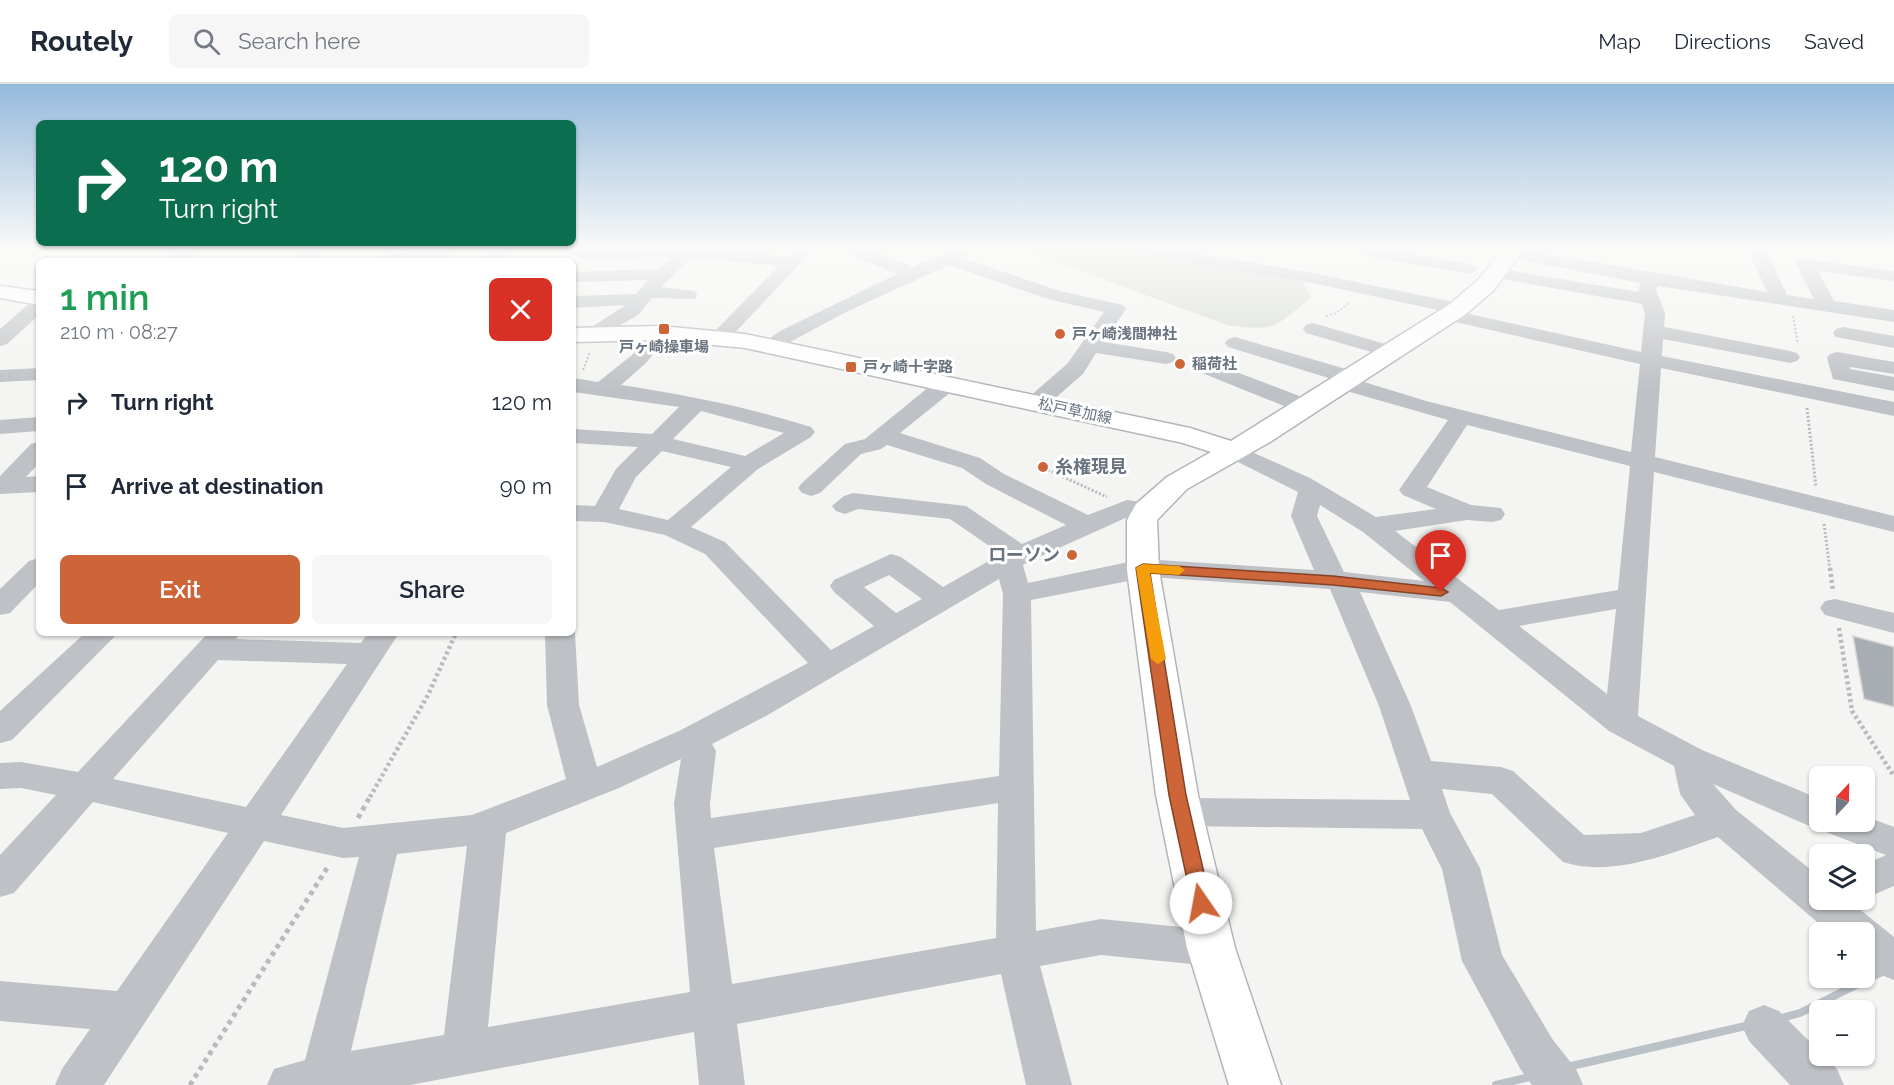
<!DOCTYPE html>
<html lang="en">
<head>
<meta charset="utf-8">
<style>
	:root { --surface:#fff; --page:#f6f6f7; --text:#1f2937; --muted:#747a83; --line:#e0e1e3; --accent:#cd6539 }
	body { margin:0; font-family:Raleway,"Noto Sans JP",sans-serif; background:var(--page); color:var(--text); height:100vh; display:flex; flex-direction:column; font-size:22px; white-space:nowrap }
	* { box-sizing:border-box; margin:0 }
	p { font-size:20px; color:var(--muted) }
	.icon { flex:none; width:33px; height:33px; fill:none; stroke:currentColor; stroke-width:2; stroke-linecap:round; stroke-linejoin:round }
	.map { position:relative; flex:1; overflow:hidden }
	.side { position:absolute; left:36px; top:174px; width:540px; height:378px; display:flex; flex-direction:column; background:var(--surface); border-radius:9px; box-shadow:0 2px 4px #0004 }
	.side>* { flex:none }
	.guide { position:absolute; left:36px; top:36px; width:540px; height:126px; border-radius:9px; box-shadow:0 2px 4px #0004; background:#0b6e4f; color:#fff; overflow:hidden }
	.needle { width:39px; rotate:22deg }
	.buttons { position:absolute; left:1809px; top:682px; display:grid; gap:12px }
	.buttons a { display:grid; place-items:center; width:66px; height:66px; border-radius:9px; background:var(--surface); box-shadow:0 2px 4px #0004; font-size:30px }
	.pin { position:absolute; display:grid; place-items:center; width:51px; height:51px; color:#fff; margin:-62px -26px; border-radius:50% 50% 50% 0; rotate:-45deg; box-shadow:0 0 6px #0007 }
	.pin .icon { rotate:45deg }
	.me { position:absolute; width:66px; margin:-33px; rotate:348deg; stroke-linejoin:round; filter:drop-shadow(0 0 4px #0008) }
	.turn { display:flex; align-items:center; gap:21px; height:126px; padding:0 24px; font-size:27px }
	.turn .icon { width:78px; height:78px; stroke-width:2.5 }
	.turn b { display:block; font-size:42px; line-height:51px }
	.round { display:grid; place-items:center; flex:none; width:63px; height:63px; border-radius:9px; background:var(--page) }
	.headline { display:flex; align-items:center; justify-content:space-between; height:102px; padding:0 24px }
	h1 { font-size:36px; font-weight:600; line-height:45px; color:#1e9e55 }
	.cta { display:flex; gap:12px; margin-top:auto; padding:12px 24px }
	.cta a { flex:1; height:69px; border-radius:9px; background:var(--accent); color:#fff; font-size:24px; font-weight:600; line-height:69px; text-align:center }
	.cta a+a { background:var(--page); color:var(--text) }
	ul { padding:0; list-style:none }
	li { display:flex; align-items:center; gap:18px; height:84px; padding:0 24px }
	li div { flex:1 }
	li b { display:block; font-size:22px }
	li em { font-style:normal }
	header { display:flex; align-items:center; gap:36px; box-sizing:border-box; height:84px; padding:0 30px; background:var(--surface); border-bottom:2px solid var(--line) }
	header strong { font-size:28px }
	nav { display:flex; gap:33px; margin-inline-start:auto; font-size:21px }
	.search { width:420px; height:54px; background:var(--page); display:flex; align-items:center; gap:15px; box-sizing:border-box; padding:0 21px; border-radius:9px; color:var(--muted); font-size:22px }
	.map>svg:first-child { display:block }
</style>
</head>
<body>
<header>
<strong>Routely</strong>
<div class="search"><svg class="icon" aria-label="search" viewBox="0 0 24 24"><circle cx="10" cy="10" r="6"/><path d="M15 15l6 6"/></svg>Search here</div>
<nav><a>Map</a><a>Directions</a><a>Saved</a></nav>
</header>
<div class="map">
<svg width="1894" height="1001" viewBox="0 0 1894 1001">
	<rect width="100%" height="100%" fill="#f4f5f2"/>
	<path fill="#d6dbd3" d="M1024 166H1147L1301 197 1312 213C1274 243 1277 248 1227 241Z"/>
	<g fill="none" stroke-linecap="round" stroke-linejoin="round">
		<path stroke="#bac1c7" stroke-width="8" d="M1778 935 1800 929 1894 882
			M1567 983 1750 941
			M1496 1001 1534 992"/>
	</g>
	<path fill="#a7adb3" stroke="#d6d6d4" stroke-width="1.5" d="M1853 552 1894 563V623L1864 615Z"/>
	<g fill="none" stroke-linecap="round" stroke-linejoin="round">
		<g stroke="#b2b5b9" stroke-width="3">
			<path id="major" d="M1502 166H1523L1494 206 1466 230 1270 358 1187 405 1157 436 1159 486 1198 711 1235 864 1281 1001H1229L1187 864 1156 711 1127 486V436L1136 420 1167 393 1211 368 1183 359 745 264 661 256 573 258V244L661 242 745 250 1190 344 1231 357 1450 220 1478 196Z
				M0 202 39 207V221L0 214Z"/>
		</g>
		<path stroke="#b8babc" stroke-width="2" stroke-dasharray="2 2" stroke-linecap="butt" d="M1326 232 1336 229 1350 218
			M1793 232 1798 260
			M1061 249 1063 247
			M1157 257 1161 248
			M583 286 590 268"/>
		<path stroke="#b8babc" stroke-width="3" stroke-dasharray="2 2" stroke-linecap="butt" d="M1807 324 1816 403
			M1048 386 1107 413
			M1824 440 1830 486"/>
		<path stroke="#b8babc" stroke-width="4.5" stroke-dasharray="3 3" stroke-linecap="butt" d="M1830 484 1833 507
			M1839 544 1852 627 1894 692
			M370 713 428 611 456 549"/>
		<path stroke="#b8babc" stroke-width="5" stroke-dasharray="4.5 4.5" stroke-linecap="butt" d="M358 734 371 711
			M190 1001 329 781"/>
		<path fill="#bec1c5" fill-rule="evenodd" d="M177 166H197L186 177H166Z
			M301 166H319L315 177H297Z
			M429 166H447L450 170 447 174 426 177H371L380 172Z
			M490 166H508L501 177H483Z
			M574 166H727L788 172 794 166 811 168 727 257H713L710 253 713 249 779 182 692 173 661 203 695 207 697 211 695 215 652 214 638 231 594 256 587 254 584 250 587 246 626 221 573 224V212L636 210 648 196 573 198V188L658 185 672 173 580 175 571 170Z
			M845 166H875L913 183 952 166H973L963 174 1060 207 1123 221 1126 225 1104 258 1166 268 1173 270 1176 274 1173 278 1166 280 1096 269 1083 290 1045 323H1029L1026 318 1029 313 1067 280 1104 228 1048 215 949 181 846 228 777 265H763L760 261 780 247 897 190 848 170Z
			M1148 166H1178L1308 188 1458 219 1465 221 1468 225 1465 229 1641 268 1645 229 1642 220 1496 194 1487 189 1496 184 1638 208 1641 199 1511 174 1502 169 1504 166H1524L1767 208 1748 166H1766L1787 211 1814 215 1796 180 1799 176 1805 175 1894 187V197L1818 187 1834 217 1894 226V238L1658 202 1656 206 1665 229 1664 243 1790 267 1797 269 1800 273 1797 277 1790 279 1663 255 1662 272 1894 318V332L1661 284 1655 373 1894 432V448L1654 388 1638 632 1702 666 1820 715V738H1864V732L1894 743V802L1864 815V781L1886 771 1826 748 1824 744 1807 741 1713 700 1736 726 1820 793V816H1848L1894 853V896L1879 890 1864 878V849H1830L1718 753C1672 769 1611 794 1563 778L1492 710 1442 705 1450 729 1480 784 1502 871 1553 956 1576 985 1583 1001H1532L1521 986 1462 877 1442 785 1422 745 1181 742 1168 738 1163 728 1168 718 1181 714 1410 716 1379 622 1330 505 1149 493 1031 516 1036 847 1101 835 1211 846 1225 851 1231 864 1225 877 1211 882 1101 871 1040 882 1072 1001H1026L1001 890 737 940 745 1001H699L694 948 410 1001H267L274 985 305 976 359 773 343 774 264 757 104 1001H55L62 985 90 945 0 937V897L117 907 228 749 93 718 14 809 0 813V771L56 711 21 704 0 705V679L21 678 78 688 208 549H240L236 555 361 559 368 549H399L281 731 343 744 472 731 566 695 547 621 545 549H573V546L575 549 579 621 597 683 679 647 808 579 705 470 665 451 604 438 573 437V421L595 422 616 385 638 363 573 359V345L652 350 679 323 573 308V294L598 298 632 271 654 245H668L671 249 646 279 621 301C686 311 748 323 811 343L815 348 811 353 758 385 691 443 725 458 831 566 874 542 834 508 830 502 834 496 891 470 901 473 943 503 1001 470 950 435 858 425 845 430 836 427 832 422 844 412 853 409 966 422 1022 460 1066 441 986 400 962 384 887 361 881 365 861 370 820 409 811 412 802 409 798 404 802 399 845 360 865 355 940 294H956L959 299 956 304 900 349 980 374 1004 390 1088 431 1127 416 1156 420 1160 426 1156 432H1130L1030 477 1023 481 1028 499 1143 475 1314 486 1291 432 1298 408 1226 372 1222 367 1226 362 1234 360 1310 394 1376 433 1436 425 1403 411 1399 406 1448 336 1336 304 1333 299 1335 296 1228 263 1225 259 1228 255 1235 253 1360 289 1363 294 1361 297 1426 317 1631 368 1640 280 1442 235 1439 231 1442 227 1308 198 1192 180 1151 170ZM701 327 784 349 745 372 673 355ZM1467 341 1630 382 1618 506 1499 526 1395 447 1467 436 1492 438 1501 436 1505 430 1501 424 1471 421 1427 403ZM662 367 731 383 668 436 619 425 636 393ZM1320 421 1363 448 1424 497 1344 488 1317 432ZM889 491 922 515 896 529 864 503ZM999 495 1003 510 999 692 711 734 710 720 716 667 712 660 766 632ZM1360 508 1450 518 1609 647 1674 682 1680 710 1695 731 1641 749 1584 751 1513 687 1501 683 1431 677 1411 622ZM1616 525 1607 610 1519 542ZM218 576 347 580 246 723 113 695ZM681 675 674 720 690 908 488 943 506 749 619 704ZM998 719 996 854 732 900 714 764ZM467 762 444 951 351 967 397 770Z
			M1352 166H1392L1470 180 1479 185 1470 190 1361 171Z
			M39 215V231L7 260 0 262V245L32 217Z
			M1313 239 1399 264 1402 268 1399 272 1392 274 1306 249 1303 245 1306 241Z
			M1843 243 1894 252V264L1836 253 1833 249 1836 245Z
			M1837 268 1894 278V290L1850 283V285L1894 293V307L1833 295 1827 274 1830 270Z
			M1210 278 1315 318 1318 323 1315 328H1299L1202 289 1199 284 1202 279Z
			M39 284V296L0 298V286Z
			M39 333V347L0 350V336Z
			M39 358V379L26 393 39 392V408L0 410V392L31 360Z
			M39 474V499L10 529 0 531V505L29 477Z
			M1835 515 1894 529V549L1825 531 1820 524 1825 517Z
			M85 549H118L12 656 0 659V627Z
			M1764 921 1779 927 1820 968V972H1824L1837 985 1844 1001H1790L1749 957 1742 942 1749 927Z"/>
		<use href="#major" fill="#fff" fill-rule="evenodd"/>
	</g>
	<linearGradient id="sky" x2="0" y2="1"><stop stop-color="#95b9db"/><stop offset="0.54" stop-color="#fafaf9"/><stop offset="1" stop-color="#fafaf9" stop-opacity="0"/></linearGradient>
	<rect width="1894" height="306" fill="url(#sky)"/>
	<path fill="#cd6539" stroke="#854225" stroke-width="1.5" d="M1143 480 1333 492 1441 504 1448 508 1441 512 1333 501 1150 489 1186 711 1211 819 1208 824 1201 827 1195 824 1192 819 1169 711 1136 484Z"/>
	<path fill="#f59e0b" d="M1143 480 1179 482 1185 486 1179 491 1150 489 1166 575 1158 580 1151 575 1136 484Z"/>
	<g fill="#cd6539" stroke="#fff" stroke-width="2">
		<rect x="658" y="239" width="12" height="12" rx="3"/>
		<circle cx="1060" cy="250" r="6"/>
		<circle cx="1180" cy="280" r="6"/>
		<rect x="845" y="277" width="12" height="12" rx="3"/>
		<circle cx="1043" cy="383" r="6"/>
		<circle cx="1072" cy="471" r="6"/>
	</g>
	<g text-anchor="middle" stroke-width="6" stroke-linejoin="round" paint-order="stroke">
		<g font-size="15" font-weight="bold" fill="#67737f" stroke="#fff" text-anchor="start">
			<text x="1072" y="255">戸ヶ崎浅間神社</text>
			<text x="664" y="268" text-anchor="middle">戸ヶ崎操車場</text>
			<text x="1192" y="285">稲荷社</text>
			<text x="863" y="288">戸ヶ崎十字路</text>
		</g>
		<g font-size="15" fill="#67737f" stroke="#fff">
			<text transform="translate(1075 327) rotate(12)" y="5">松戸草加線</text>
		</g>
		<g font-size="18" font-weight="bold" fill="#67737f" stroke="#fff" text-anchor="start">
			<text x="1055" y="389">糸権現見</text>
			<text x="1060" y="477" text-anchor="end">ローソン</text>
		</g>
	</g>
</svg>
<div class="buttons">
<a><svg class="needle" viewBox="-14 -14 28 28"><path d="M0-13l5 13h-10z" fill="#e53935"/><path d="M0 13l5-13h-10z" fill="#747a83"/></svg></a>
<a><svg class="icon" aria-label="layers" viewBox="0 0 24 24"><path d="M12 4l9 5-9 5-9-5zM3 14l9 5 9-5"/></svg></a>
<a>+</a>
<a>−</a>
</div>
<div class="pin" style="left:1441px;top:508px;background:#d93025"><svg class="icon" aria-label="arrive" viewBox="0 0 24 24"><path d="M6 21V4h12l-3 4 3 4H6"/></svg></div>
<svg class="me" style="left:1201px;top:819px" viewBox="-20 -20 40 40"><circle r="19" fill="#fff"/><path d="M0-13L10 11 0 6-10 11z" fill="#cd6539"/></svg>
<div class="guide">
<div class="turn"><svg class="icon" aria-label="right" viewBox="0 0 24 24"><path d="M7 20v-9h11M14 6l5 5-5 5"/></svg><div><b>120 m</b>Turn right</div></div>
</div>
<section class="side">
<div class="headline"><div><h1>1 min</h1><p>210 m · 08:27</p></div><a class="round" style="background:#d93025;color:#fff"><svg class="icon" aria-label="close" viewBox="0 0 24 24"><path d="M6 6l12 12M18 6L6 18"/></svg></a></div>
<ul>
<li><svg class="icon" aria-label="right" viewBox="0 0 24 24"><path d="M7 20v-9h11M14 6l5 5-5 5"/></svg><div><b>Turn right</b></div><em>120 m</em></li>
<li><svg class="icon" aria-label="arrive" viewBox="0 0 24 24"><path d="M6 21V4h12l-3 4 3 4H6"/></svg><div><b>Arrive at destination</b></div><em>90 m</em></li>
</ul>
<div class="cta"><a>Exit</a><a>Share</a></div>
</section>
</div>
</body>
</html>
